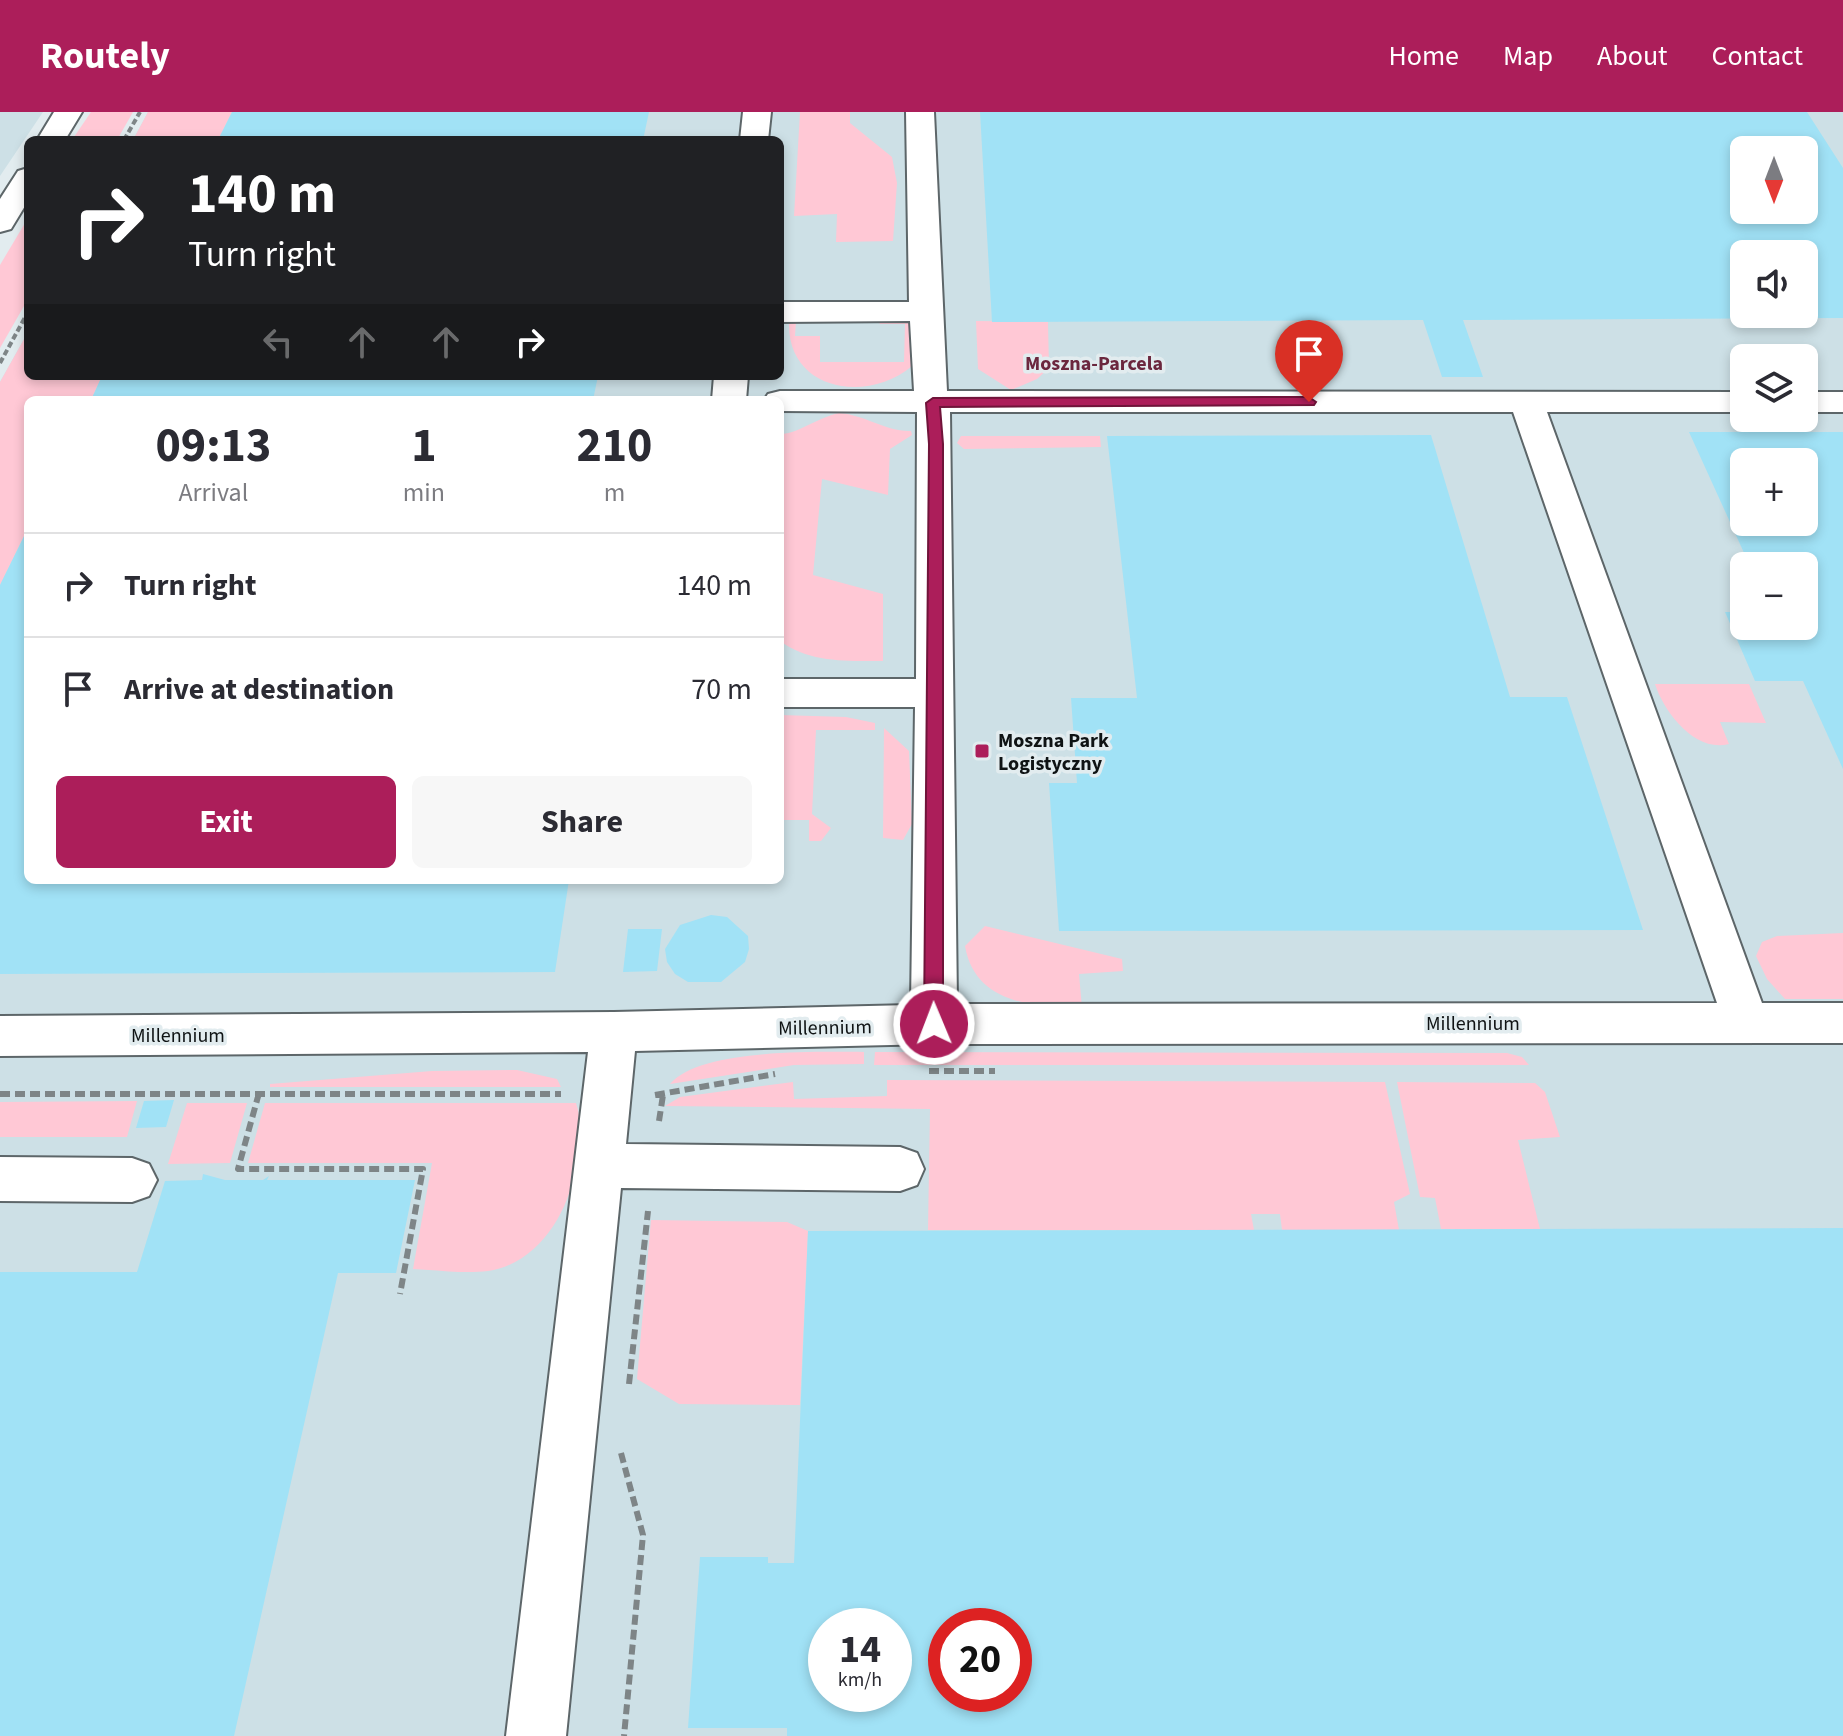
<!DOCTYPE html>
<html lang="en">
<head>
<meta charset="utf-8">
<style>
	:root { --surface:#fff; --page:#f7f7f7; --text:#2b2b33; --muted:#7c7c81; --line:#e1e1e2; --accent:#ac1e5a }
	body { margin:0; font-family:"Source Sans 3",sans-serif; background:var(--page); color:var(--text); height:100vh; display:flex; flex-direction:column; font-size:30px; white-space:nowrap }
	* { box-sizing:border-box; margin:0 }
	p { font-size:26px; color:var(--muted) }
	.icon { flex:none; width:44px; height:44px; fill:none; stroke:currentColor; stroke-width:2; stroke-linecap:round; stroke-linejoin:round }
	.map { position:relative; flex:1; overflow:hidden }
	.details { position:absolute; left:24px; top:284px; width:760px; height:488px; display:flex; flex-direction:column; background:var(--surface); border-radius:12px; box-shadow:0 4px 12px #0003 }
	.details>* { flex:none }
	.banner { position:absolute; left:24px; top:24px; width:760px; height:244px; border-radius:12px; box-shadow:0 4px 12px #0003; background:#202124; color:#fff; overflow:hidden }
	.needle { width:52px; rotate:180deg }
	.fabs { position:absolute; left:1730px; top:24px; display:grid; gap:16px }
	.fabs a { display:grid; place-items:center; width:88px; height:88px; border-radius:12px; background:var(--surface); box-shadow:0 4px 12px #0003; font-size:40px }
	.speed { position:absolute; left:808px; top:1496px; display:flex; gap:16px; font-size:40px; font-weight:700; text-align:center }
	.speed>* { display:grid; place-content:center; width:104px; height:104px; border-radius:50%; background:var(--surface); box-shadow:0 4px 12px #0003; line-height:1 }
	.speed small { font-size:20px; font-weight:400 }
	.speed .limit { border:12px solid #d22; background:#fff; color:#111 }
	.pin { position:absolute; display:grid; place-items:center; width:68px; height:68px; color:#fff; margin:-82px -34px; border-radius:50% 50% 50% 0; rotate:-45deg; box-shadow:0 0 8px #0007 }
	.pin .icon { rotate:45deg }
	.me { position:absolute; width:88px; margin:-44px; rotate:359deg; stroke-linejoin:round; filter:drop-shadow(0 0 6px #0008) }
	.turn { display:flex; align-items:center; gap:28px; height:168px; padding:0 32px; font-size:36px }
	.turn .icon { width:104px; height:104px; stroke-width:2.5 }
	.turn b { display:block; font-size:56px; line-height:68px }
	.lanes { display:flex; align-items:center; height:76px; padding:0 32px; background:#0003; justify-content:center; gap:40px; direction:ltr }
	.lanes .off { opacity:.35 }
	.eta { display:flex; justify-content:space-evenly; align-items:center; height:136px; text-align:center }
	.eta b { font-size:48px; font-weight:700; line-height:56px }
	.cta { display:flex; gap:16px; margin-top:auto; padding:16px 32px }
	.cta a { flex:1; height:92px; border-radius:12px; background:var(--accent); color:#fff; font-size:32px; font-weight:700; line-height:92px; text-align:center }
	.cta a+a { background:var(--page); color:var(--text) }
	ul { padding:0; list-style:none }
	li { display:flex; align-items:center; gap:24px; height:104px; padding:0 32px; border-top:2px solid var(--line) }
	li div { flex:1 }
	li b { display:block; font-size:30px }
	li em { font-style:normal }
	header { display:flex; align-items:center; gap:48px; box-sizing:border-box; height:112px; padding:0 40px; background:var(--accent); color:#fff }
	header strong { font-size:38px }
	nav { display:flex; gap:44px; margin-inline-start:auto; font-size:28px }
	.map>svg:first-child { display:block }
</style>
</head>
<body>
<header>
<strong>Routely</strong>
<nav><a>Home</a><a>Map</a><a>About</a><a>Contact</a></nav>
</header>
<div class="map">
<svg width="1843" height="1624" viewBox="0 0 1843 1624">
	<rect width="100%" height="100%" fill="#e2ecef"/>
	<path fill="#cde0e6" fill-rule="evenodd" d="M0 0H43L0 64Z
		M148 0H1843V1624H0V270L28 220V264H780V28H133ZM1744 38H1804V98H1744ZM1744 142H1804V202H1744ZM1744 246H1804V306H1744ZM28 288H780V768H28ZM1744 350H1804V410H1744ZM1744 454H1804V514H1744ZM826 1514H894V1582H826ZM946 1514H1014V1582H946Z"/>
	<path fill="#ffc8d5" d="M91 0H133L117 28H72Z
		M148 0H232L218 28H133Z
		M800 0H850V11L892 45 897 71 893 129 836 130 837 102 794 104Z
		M28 106V187L0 236V153Z
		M906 206 915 210 912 254C867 292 787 279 789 210L796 209 795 224H820V250H904L905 212H879L882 209Z
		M976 209 1048 210 1049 256 1037 267 1011 278 978 257Z
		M28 220V264H102L91 288H28V416L0 473V270Z
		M839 301C866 303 886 320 911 319L912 323 890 337 888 383 822 367 813 463 883 482V549C847 549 810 551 780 529V322C795 323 817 306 839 301Z
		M961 324H1100L1101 335 964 337 957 331Z
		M1655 572H1749L1766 611 1720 610 1729 632C1695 641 1664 600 1655 572Z
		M780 603 846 605 875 611V618H816L812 702 831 716 821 729H809V708H780Z
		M884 616 909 639 912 712 903 728 883 726Z
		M985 814 1122 847 1123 859 1079 862 1082 896C1034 895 975 892 965 834Z
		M1843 821V887H1785L1767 867 1756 844 1762 830 1777 824Z
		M864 940V952L794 953 670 972C701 936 818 940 864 940Z
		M875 940 1507 941 1522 945 1529 953H874Z
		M517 958 557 967 561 975H270V972L432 959Z
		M887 968 1385 970 1410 1082 1394 1090 1399 1118H1282L1280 1102H1251L1254 1118H928L930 997 665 994 680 985 793 970 794 987 887 984Z
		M1397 970 1535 971 1545 980 1560 1025 1518 1028 1540 1117H1441L1435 1086 1420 1085Z
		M137 989 127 1025H0V990Z
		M187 991H247L230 1051 168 1052Z
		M265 991H576C584 1014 578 1035 575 1058 568 1102 537 1152 488 1159 464 1162 437 1158 413 1157L432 1051H248Z
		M651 1108 787 1110 808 1119 800 1293 679 1292 637 1267Z"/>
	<path fill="#a1e2f6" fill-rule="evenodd" d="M232 0H649L643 28H218Z
		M980 0H1807L1843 56V206L1463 208 1483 265H1442L1423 208 992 210ZM1744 38H1804V98H1744ZM1744 142H1804V202H1744Z
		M102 264H598L593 288H91Z
		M1689 320H1843V657L1803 569H1755L1725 500H1744V514H1804V454H1750ZM1744 350H1804V410H1744Z
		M1431 323 1510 585H1567L1643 818 1059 819 1049 671H1077L1071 586H1137L1107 324Z
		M28 416V768H569L555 860 0 862V473Z
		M711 803 727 805 748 824 749 837 745 850 721 870H688L675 862 667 850 665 837 680 813Z
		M628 817H662L657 859 623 860Z
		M174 988 166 1015 136 1016 144 989Z
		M203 1062 225 1068H263L269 1064 267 1068H415L396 1161H338L234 1624H0V1160H137L165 1069 202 1068Z
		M1843 1116V1624H787V1616H688L700 1445H768V1451H794L808 1119ZM826 1514H894V1582H826ZM946 1514H1014V1582H946Z"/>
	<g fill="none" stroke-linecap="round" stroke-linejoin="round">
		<g stroke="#5d6669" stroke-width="4">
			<path id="minor" d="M54 0H82L65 28H37Z
				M743 0H771L768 28H740Z
				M906 0H934L947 279 1744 280V300H1547L1762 891H1843V931L934 932 635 939 626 1032 900 1035 917 1041 924 1057 917 1073 900 1079 621 1076 566 1624H506L588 940 0 944V904L614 900 911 893 915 595H780V567H916L917 300 780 299V288H764L768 282 780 279H914L910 209 780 210V190H909ZM950 300H1513L1717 891 957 892Z
				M28 56V89L11 117 0 120V87L18 59Z
				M714 264H748L746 288H712Z
				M1804 280H1843V300H1804Z
				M0 1045 132 1046 149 1052 157 1068 149 1084 132 1090 0 1089Z"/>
		</g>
		<path stroke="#7e8587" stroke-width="4" stroke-dasharray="6 3" stroke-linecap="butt" d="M124 28 140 0
			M0 251 28 200"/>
		<path stroke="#7e8587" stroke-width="6" stroke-dasharray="10 5" stroke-linecap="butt" d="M929 959H995
			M259 981 238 1057H423L400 1182
			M0 982H561
			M655 983 775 962
			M659 1009 663 983
			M629 1272 648 1099
			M621 1341 643 1423 624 1624"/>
		<use href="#minor" fill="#fff" fill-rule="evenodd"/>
	</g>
	<path fill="#ac1e5a" stroke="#70143a" stroke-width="2" d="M1309 285 1316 290 1314 293 940 295 943 332V912L941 918H927L924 912 929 332 926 291 933 286Z"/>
	<rect fill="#ac1e5a" stroke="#e2ecef" stroke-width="3" x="974" y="631" width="16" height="16" rx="4"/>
	<g text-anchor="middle" stroke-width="7" stroke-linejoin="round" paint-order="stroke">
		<g font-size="20" font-weight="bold" fill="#6b273e" stroke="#e2ecef">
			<text x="1094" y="258">Moszna-Parcela</text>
		</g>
		<g font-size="20" font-weight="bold" fill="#0f1314" stroke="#e2ecef" text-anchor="start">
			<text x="998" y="635">Moszna Park<tspan x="998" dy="23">Logistyczny</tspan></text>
		</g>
		<g font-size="20" fill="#0f1314" stroke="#e2ecef">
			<text x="1473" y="918">Millennium</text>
			<text transform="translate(825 915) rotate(-1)" y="7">Millennium</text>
			<text x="178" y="930">Millennium</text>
		</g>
	</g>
</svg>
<div class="fabs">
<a><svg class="needle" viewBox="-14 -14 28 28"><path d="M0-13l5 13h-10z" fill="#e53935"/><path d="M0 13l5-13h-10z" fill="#7c7c81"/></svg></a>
<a><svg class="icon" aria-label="sound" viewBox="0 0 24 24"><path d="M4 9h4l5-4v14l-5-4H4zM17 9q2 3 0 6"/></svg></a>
<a><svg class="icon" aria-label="layers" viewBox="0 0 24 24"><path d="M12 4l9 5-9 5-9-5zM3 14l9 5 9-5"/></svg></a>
<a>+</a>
<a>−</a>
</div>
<div class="speed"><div>14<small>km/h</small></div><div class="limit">20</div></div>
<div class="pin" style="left:1309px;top:290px;background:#d93025"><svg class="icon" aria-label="arrive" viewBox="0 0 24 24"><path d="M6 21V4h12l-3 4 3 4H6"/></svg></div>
<svg class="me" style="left:934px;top:912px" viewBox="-20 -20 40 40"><circle r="17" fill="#ac1e5a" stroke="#fff" stroke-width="3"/><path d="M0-11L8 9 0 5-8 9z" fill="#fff"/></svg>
<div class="banner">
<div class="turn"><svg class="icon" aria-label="right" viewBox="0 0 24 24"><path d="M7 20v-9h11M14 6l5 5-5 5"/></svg><div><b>140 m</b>Turn right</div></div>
<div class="lanes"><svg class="icon off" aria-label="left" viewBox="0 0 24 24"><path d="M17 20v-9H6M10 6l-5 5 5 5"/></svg><svg class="icon off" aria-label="ahead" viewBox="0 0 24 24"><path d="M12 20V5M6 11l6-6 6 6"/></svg><svg class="icon off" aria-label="ahead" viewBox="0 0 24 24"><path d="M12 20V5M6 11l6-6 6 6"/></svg><svg class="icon" aria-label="right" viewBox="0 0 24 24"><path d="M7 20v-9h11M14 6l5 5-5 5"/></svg></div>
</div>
<section class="details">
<div class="eta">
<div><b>09:13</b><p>Arrival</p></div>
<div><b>1</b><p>min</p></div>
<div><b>210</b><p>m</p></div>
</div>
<ul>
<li><svg class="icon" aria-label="right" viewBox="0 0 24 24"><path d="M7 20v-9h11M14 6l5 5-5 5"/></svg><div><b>Turn right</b></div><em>140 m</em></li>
<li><svg class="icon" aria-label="arrive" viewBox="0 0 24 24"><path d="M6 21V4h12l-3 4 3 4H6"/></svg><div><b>Arrive at destination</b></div><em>70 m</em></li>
</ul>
<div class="cta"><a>Exit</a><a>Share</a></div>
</section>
</div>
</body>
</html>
